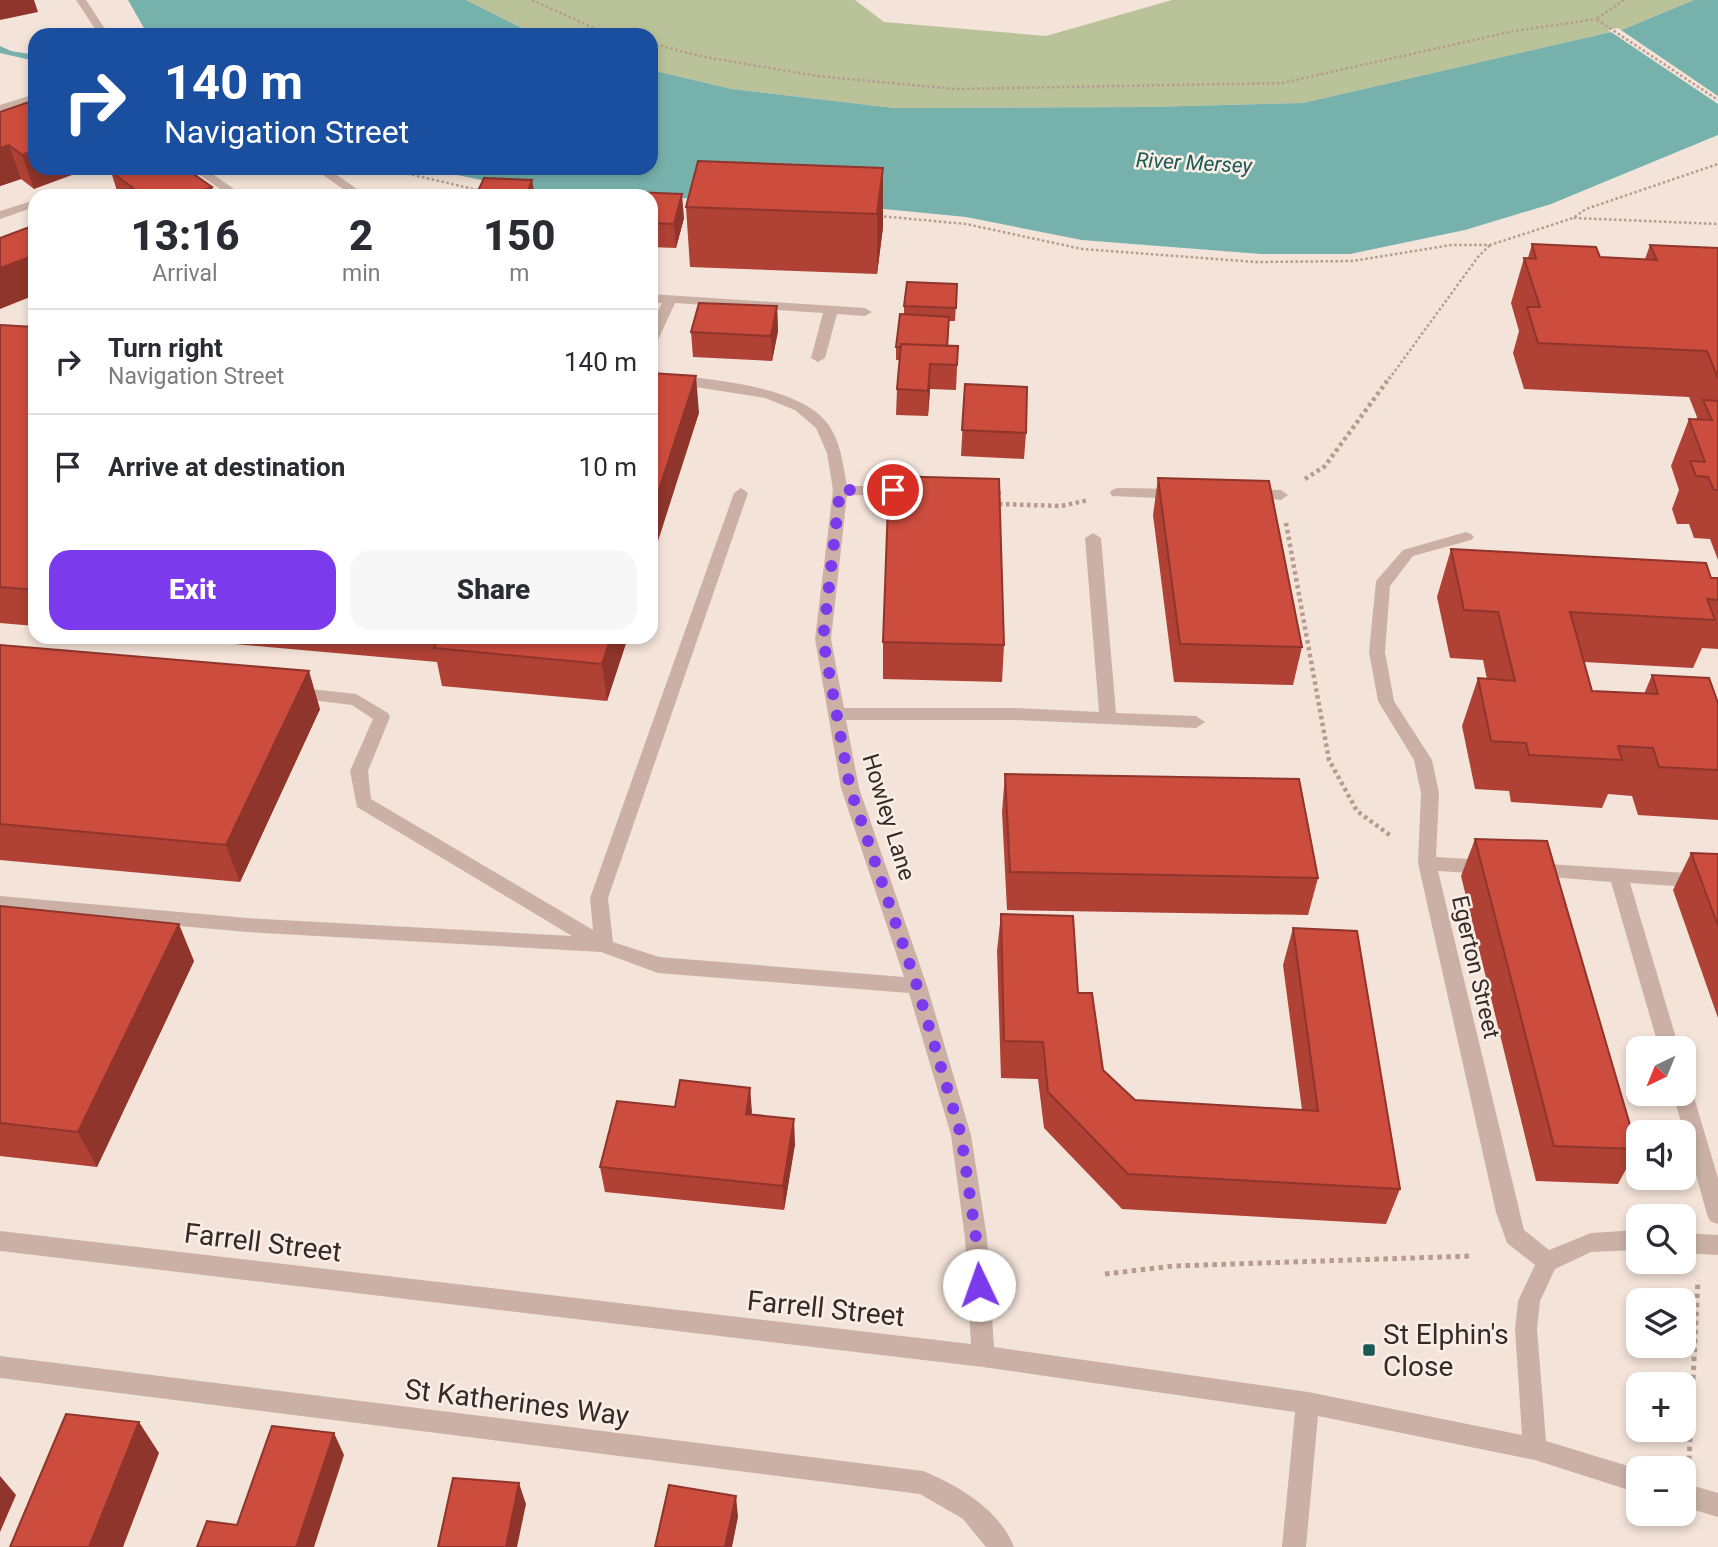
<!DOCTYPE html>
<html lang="en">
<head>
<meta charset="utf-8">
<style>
	:root { --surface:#fff; --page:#f7f7f7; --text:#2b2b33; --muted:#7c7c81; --line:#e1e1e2; --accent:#7c3aed }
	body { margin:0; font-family:Roboto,sans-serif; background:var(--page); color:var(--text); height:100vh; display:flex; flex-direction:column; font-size:26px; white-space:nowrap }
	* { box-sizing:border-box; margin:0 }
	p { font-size:23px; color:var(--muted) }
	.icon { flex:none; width:38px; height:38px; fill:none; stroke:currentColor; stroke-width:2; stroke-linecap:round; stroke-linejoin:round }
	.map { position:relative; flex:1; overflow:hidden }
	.side { position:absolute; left:28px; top:189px; width:630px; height:455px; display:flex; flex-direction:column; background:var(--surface); border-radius:21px; box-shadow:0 4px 10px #0003 }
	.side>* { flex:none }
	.banner { position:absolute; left:28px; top:28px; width:630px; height:147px; border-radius:21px; box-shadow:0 4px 10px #0003; background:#1a4fa0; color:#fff; overflow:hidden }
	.needle { width:46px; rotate:223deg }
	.fabs { position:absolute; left:1626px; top:1036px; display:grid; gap:14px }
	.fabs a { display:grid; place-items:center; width:70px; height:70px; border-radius:14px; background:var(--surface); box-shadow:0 4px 10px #0003; font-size:35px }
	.pin { position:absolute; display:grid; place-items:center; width:60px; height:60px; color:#fff; margin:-30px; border:4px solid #fff; border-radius:50%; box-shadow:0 2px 7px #0007 }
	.me { position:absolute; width:77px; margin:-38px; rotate:357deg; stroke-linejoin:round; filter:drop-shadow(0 0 5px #0008) }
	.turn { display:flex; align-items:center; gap:24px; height:147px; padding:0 21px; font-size:32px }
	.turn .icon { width:91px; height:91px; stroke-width:2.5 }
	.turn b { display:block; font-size:49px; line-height:60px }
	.eta { display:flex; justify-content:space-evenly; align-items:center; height:119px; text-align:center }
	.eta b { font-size:42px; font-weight:800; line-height:49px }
	.primary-button { display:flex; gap:14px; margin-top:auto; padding:14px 21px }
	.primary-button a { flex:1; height:80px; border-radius:21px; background:var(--accent); color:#fff; font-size:28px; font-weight:800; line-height:80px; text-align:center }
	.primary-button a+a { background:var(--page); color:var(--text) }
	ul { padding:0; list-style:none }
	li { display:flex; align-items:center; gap:21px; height:105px; padding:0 21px; border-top:2px solid var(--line) }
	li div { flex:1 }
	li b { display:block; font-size:26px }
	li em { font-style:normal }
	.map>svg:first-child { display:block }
</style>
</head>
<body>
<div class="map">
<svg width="1718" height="1547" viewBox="0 0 1718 1547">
	<rect width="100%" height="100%" fill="#f3e3d9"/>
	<path fill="#bac299" d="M466 0H855L884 22 1046 36 1172 0H1694L1624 29 1303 103 1148 107 894 108 732 89 651 70V35H536Z"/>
	<path fill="#77b1ac" d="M128 0H466L536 35H148Z
		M1694 0H1718V135L1551 204 1465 230 1350 254H1261L1082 240 966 217 884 209 529 190 424 168H651V70L732 89 894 108 1148 107 1303 103 1624 29Z"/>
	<path fill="#f3e3d9" d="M1618 28 1718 96V104L1608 30Z"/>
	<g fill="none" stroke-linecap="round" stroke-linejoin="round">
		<path fill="#77b1ac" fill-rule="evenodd" d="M0 46 11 51 35 55V61L0 53Z"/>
		<path stroke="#b79b8f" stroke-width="2.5" stroke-dasharray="2.5 2.5" stroke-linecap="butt" d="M532 0 596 29 619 35
			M1624 0 1596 19 1718 100
			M651 43 699 56 817 76 955 89 1282 83 1514 31 1596 19
			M383 168 482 191
			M879 216 966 224 1082 249 1256 262 1353 261 1451 245H1490L1573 218 1586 209 1718 164
			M1574 218 1718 224
			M1389 379 1478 257 1490 245"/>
		<path stroke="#b79b8f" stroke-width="4.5" stroke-dasharray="3.5 3.5" stroke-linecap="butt" d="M1305 479 1325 466 1390 377
			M999 491 998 504 1061 506 1089 500
			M1286 523 1329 760 1357 811 1391 836"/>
		<path stroke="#b79b8f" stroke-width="5" stroke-dasharray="4.5 4.5" stroke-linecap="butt" d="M1105 1274 1173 1266 1472 1256
			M1689 1460 1698 1280"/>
		<path fill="#cbb1a5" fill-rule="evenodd" d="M76 0H86L109 35H99Z
			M35 94V101L0 112V105Z
			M190 168H204L244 196H230Z
			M313 168H327L367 196H353Z
			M35 200V207L0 219V211Z
			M651 294 865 308 872 312 865 316 837 314 825 358 818 362 811 358 823 313 675 303 658 340 651 344V326L662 303 651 302Z
			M651 372C700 379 797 383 828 424 841 442 843 465 847 486H912L919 491 912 496 847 495 831 639 844 708H1014L1099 712 1085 538 1093 533 1101 538 1116 713 1196 716 1205 722 1196 728 1014 720H846L859 788 927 986 971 1135 987 1238 994 1347 1308 1392 1522 1435 1515 1329 1518 1301 1535 1265 1507 1243 1496 1212 1418 863 1421 793 1414 760 1378 701 1369 652 1376 581 1403 550 1466 532 1471 534 1474 537 1471 540 1413 556 1390 586 1385 652 1394 701 1432 760 1439 793 1436 857 1487 860 1493 862 1496 867 1493 872 1487 874 1438 871 1524 1230 1549 1250 1591 1233 1638 1230V1250L1591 1252 1555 1269 1540 1301 1537 1329 1546 1441 1638 1469V1493L1535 1460 1318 1416 1306 1547H1282L1295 1412 983 1367 0 1251V1231L971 1344 965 1238 951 1135 909 993 658 973 601 952 247 932 0 910V896L247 918 572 936 357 807 350 771 373 719 352 705 286 697 284 693 292 687 356 694 388 713 390 717 368 771 371 799 593 930 590 898 734 493 741 488 748 493 608 898 613 942 659 957 904 977 841 788 815 639 833 490 827 453 816 428 795 410 765 398 651 380Z
			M1117 488 1180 489 1187 494 1180 499 1112 496 1110 493 1112 490Z
			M1250 489 1281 490 1288 495 1281 500 1245 497 1243 494Z
			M1533 863 1718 875V889L1630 883 1679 1048H1659L1611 882 1527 875 1524 870 1527 865Z
			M1684 1086 1690 1088 1693 1094 1718 1178V1224L1710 1221 1707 1214 1673 1094H1684Z
			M1684 1233 1718 1235V1255L1684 1253Z
			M0 1356 923 1471C959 1486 999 1509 1014 1547H986L963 1519 920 1494 0 1378Z
			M1684 1483 1718 1493V1517L1684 1507Z"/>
	</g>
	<path fill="#af4135" d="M35 100 34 189 21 179 0 186V112Z
		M883 168V227L877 274 690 267 686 207Z
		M111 172 212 187 214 196H112L118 194Z
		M651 196 684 218 676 248 651 247Z
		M1532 244 1600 257 1645 259 1650 245 1718 248V560L1710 539 1694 538 1689 524H1677L1672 509 1679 490 1671 466 1689 419 1696 420 1697 417 1689 397 1524 389 1513 353 1519 331 1511 303 1524 258H1528Z
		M957 284 955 321H949L948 346H958L956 390 930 389 928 416 896 415 897 389 900 360H896V347L904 315V306Z
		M777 306 778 331 772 361 693 357 691 332Z
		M0 325 35 327V626L0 623Z
		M965 384 1026 433 1024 459 961 456Z
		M1158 478 1302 647 1293 685 1174 682 1153 515Z
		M1451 549 1718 578V649L1702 648 1693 668 1584 662 1592 691 1644 694 1652 675 1718 703V820L1638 815 1632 796 1608 794 1602 808 1511 802 1509 791 1475 789 1462 726 1478 678 1487 679 1483 660 1450 658 1437 597Z
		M156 637H628L607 701 442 686 437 662Z
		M883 642 1004 645 1002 682 883 679Z
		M0 645 320 709 240 882 0 860Z
		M1005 774 1318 878 1308 915 1007 910 1002 812Z
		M1475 839 1637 1149 1618 1184 1536 1181 1461 876Z
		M1691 853 1718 854V1018L1673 890Z
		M0 906 194 961 97 1167 0 1156Z
		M1001 914 1078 993 1103 1070 1135 1100 1302 1110 1283 965 1293 928 1400 1189 1386 1224 1122 1209 1044 1128 1038 1079 1001 1078 997 951Z
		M750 1088 751 1115 795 1144 784 1210 605 1192 600 1167 675 1107Z"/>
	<path fill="#8f352b" d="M0 0H34L38 12 0 20Z
		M9 145 21 179 0 186V148Z
		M35 150V168H91L34 189 22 155Z
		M883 168V227L877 274V214Z
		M532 180 535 196H526Z
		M212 187 214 196H188Z
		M682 194 684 218 676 248 674 224Z
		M35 255V295L0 309V268Z
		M777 306 778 331 772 361 771 336Z
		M930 364V389L928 416V391Z
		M696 376 699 413 651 563V514Z
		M611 637H628L607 701 602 664Z
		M309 671 320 709 240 882 226 845Z
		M179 924 194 961 97 1167 78 1132Z
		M750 1088 752 1112 747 1139 746 1114Z
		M794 1119 795 1144 784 1210 783 1186Z
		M139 1422 159 1453 123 1547H89Z
		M334 1433 344 1455 314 1547H296Z
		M0 1476 16 1495 0 1532Z
		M519 1483 526 1504 517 1547H506Z
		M736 1496 738 1517 732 1547H725Z"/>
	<path fill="#cc4c3e" stroke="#8f352b" stroke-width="2" d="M35 100V150L22 155 9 145 0 148V112Z
		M698 161 883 168 877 214 686 207Z
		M122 168H185L212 187 188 196H112L133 188 111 172Z
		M484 178 532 180 526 196H456L459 191H478Z
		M606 191 682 194 674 224 651 223V196H604Z
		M35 225V255L0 268V238Z
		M1532 244 1596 247 1600 257 1657 260 1650 245 1718 248V378L1707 351 1538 343 1527 307H1540L1524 258 1536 259Z
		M907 282 957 284 956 308 904 306Z
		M699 303 777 306 771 336 691 332Z
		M900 314 949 317 947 346 901 344V347H896Z
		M0 325 35 327V590L0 587Z
		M901 344 958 346 957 365 930 364 928 391 897 389Z
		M651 373 696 376 651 514Z
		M965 384 1027 387 1026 433 962 430Z
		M1703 400 1718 401V490H1714L1708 477 1696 476 1690 461 1705 462 1689 419 1712 420Z
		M889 476 999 479 1004 645 883 642Z
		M1158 478 1269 481 1302 647 1180 644Z
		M1451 549 1706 563 1711 578H1718V600L1707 599 1715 620 1570 612 1592 691 1658 694 1652 675 1709 678 1718 703V770L1659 767 1653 748 1618 746 1622 760 1529 755 1526 743 1491 741 1478 678 1515 681 1498 612 1464 610Z
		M439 637H611L602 664 434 648Z
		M0 645 309 671 226 845 0 824Z
		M1005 774 1299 779 1318 878 1010 872Z
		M1475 839 1547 841 1637 1149 1554 1146Z
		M1691 853 1718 854V926Z
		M0 906 179 924 78 1132 0 1123Z
		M1001 914 1073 916 1078 993H1092L1103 1070 1135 1100 1318 1111 1293 928 1357 931 1400 1189 1128 1174 1048 1092 1043 1042 1004 1041Z
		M680 1080 750 1088 746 1114 794 1119 783 1186 600 1167 617 1101 675 1107Z
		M66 1414 139 1422 89 1547H10Z
		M272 1426 334 1433 296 1547H197L207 1521 237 1525Z
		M453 1478 519 1483 506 1547H438Z
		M669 1485 736 1496 725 1547H655Z"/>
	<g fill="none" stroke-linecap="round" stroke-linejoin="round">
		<path stroke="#7c3aed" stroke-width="12" stroke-dasharray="0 21.6" d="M893 490H840L823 639 850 788 917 986 961 1135 976 1238 979 1285"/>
	</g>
	<rect fill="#1a5a55" stroke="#faeee6" stroke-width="2.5" x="1362" y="1343" width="14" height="14" rx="3.5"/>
	<g text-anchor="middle" stroke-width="5" stroke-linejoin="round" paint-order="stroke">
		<g font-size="21" font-style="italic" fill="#1a5a55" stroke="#faeee6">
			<text transform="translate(1194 163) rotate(3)" y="7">River Mersey</text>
		</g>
		<g font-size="23" fill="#362926" stroke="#faeee6">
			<text transform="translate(889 817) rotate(73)" y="8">Howley Lane</text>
			<text transform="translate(1476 967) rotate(77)" y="8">Egerton Street</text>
		</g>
		<g font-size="28" fill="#362926" stroke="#faeee6">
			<text transform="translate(263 1242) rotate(7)" y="10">Farrell Street</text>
			<text transform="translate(826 1308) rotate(6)" y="10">Farrell Street</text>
			<text transform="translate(517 1402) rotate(7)" y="10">St Katherines Way</text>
		</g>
		<g font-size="28" fill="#362926" stroke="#faeee6" text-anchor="start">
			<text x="1383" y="1344">St Elphin's<tspan x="1383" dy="32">Close</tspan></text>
		</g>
	</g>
</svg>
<div class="fabs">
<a><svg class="needle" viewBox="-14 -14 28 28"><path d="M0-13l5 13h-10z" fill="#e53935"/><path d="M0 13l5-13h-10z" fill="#7c7c81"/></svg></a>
<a><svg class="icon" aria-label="sound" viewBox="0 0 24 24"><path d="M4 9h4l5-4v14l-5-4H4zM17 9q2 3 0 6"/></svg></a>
<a><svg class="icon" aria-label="search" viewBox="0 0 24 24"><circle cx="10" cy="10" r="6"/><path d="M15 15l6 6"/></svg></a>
<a><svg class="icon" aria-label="layers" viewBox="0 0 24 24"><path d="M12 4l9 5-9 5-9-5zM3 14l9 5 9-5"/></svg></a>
<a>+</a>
<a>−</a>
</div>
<div class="pin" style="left:893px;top:490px;background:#d93025"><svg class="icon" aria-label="arrive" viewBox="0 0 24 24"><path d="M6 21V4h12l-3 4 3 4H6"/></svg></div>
<svg class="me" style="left:979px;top:1285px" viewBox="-20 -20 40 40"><circle r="19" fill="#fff"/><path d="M0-13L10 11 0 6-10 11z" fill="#7c3aed"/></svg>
<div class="banner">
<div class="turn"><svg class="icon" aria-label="right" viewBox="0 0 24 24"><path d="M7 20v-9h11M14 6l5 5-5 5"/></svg><div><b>140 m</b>Navigation Street</div></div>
</div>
<section class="side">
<div class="eta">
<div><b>13:16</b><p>Arrival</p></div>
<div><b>2</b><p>min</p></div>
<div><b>150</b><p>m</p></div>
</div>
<ul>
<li><svg class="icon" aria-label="right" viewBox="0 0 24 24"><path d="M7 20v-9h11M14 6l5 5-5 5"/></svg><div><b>Turn right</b><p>Navigation Street</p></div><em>140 m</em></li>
<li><svg class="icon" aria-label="arrive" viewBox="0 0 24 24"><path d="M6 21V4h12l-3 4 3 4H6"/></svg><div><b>Arrive at destination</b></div><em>10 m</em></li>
</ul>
<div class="primary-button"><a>Exit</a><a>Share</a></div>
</section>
</div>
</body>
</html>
